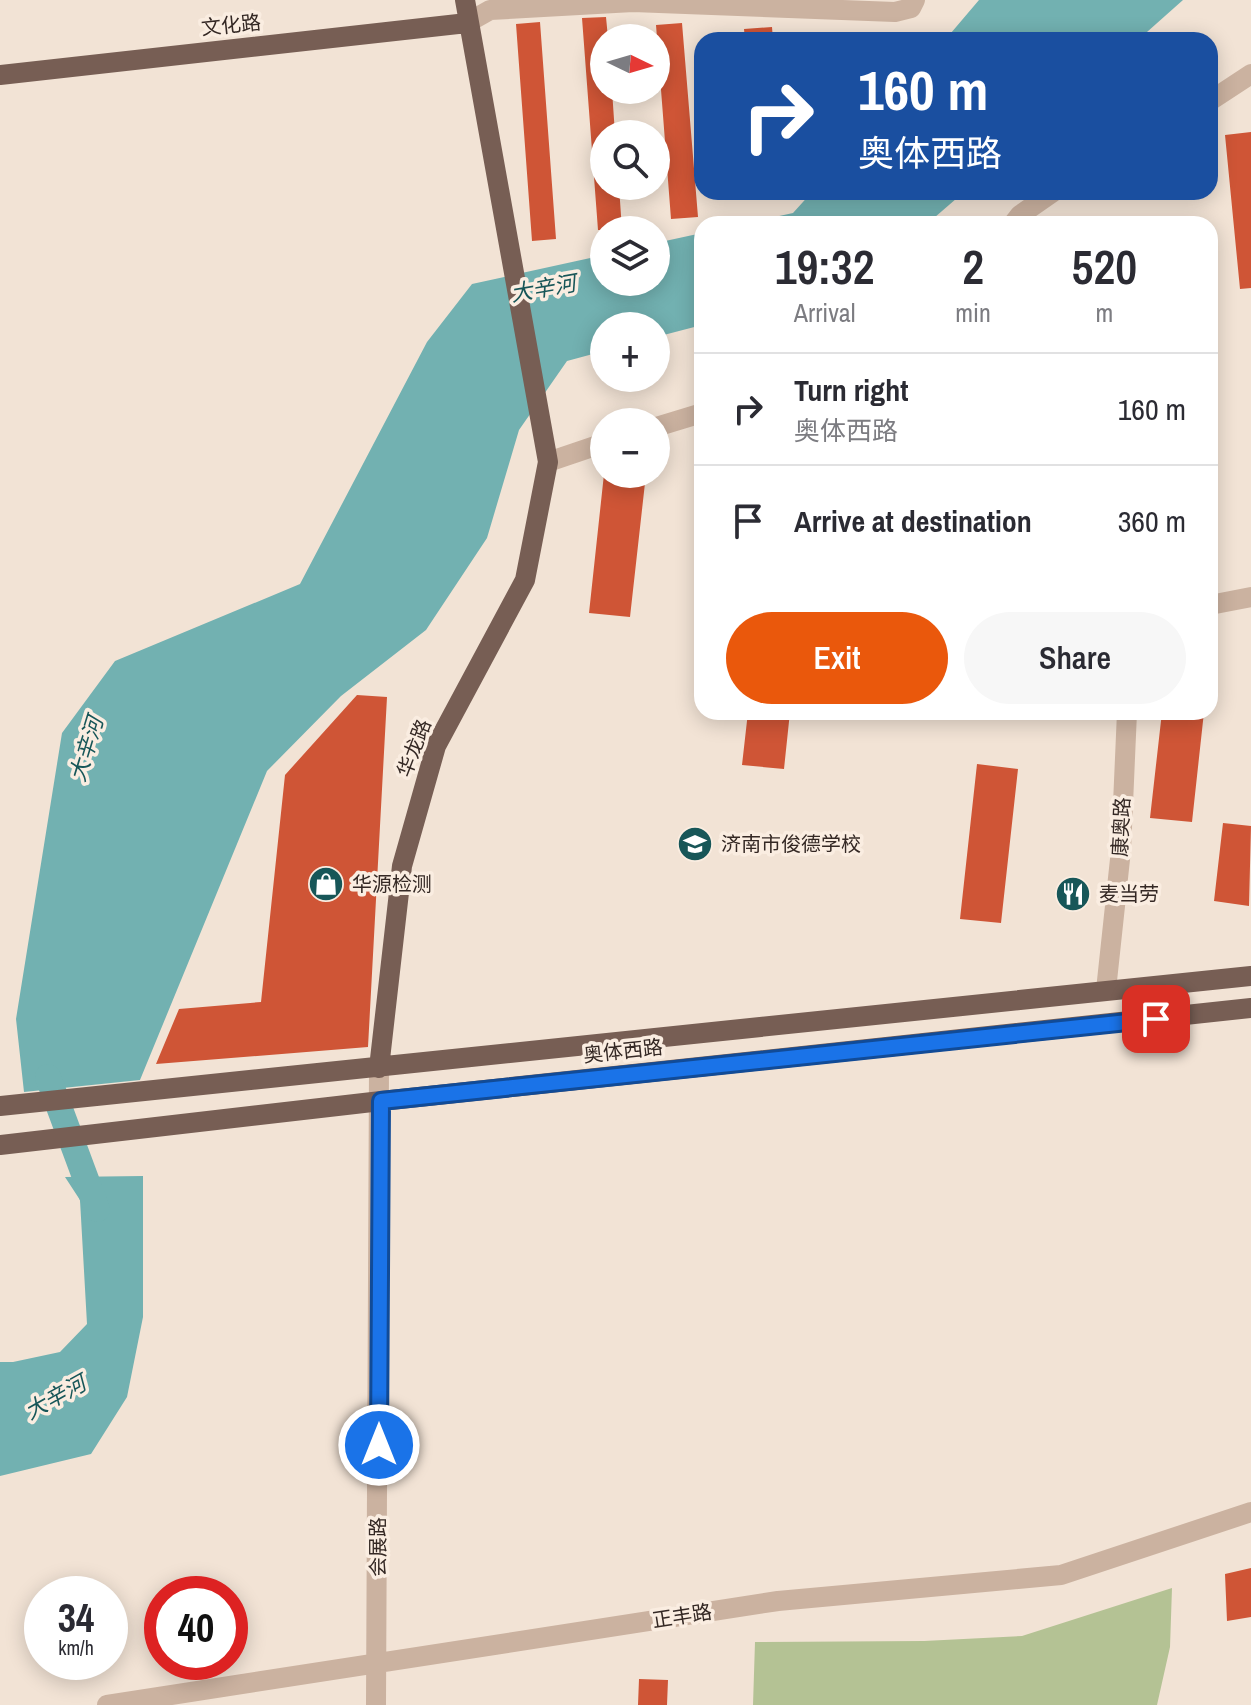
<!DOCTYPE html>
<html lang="en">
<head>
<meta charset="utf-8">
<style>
	:root { --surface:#fff; --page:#f7f7f7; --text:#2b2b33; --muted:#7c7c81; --line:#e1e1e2; --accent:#ea580c }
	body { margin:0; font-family:"Archivo Narrow","Noto Sans SC",sans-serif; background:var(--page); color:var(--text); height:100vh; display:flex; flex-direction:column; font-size:30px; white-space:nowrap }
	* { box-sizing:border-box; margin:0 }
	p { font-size:26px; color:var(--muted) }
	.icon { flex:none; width:44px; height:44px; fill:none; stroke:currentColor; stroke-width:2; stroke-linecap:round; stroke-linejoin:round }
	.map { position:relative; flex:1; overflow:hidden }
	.sheet { position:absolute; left:694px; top:216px; width:524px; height:504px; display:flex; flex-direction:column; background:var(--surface); border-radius:24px; box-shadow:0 4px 20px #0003 }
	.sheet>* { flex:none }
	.banner { position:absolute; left:694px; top:32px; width:524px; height:168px; border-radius:24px; box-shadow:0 4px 20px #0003; background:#1a4fa0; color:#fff; overflow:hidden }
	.needle { width:52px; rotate:95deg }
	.buttons { position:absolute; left:590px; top:24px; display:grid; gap:16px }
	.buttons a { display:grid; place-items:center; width:80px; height:80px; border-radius:50%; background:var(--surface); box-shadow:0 4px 20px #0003; font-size:40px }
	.speed { position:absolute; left:24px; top:1576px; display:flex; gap:16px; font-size:40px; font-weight:700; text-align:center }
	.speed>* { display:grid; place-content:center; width:104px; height:104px; border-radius:50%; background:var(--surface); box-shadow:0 4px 20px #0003; line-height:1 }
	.speed small { font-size:20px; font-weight:400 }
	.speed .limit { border:12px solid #d22; background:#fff; color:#111 }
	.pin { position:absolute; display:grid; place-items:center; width:68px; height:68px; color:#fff; margin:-34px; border-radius:16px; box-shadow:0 4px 12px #0006 }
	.me { position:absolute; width:88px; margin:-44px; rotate:0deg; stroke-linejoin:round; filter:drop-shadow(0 0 6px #0008) }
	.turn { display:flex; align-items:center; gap:28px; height:168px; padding:0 32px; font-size:36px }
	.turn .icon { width:104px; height:104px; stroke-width:2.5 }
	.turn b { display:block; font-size:56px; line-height:68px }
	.eta { display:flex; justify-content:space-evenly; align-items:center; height:136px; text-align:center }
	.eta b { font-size:48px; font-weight:600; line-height:56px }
	.primary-button { display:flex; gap:16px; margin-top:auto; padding:16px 32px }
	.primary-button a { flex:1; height:92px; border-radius:48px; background:var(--accent); color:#fff; font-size:32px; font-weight:600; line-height:92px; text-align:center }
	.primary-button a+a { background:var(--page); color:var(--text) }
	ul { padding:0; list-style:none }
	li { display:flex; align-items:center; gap:24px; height:112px; padding:0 32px; border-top:2px solid var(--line) }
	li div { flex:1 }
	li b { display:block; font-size:30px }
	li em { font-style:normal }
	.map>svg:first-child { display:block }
</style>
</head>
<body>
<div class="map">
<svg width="1251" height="1705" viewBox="0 0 1251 1705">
	<rect width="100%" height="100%" fill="#f2e3d5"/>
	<path fill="#b4c294" d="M1172 1588 1170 1647 1157 1705H753L755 1642 924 1641 1022 1636Z"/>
	<path fill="#72b1b1" d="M979 0H1183L1138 40H945Z
		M812 192H964L927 224H742L793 213Z
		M702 233V325L656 337V326H604V351L567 361 519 430 487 538 426 630 341 696 267 771 140 1080 24 1092 16 1019 62 733 115 661 300 584 427 342 472 284 604 255V282H656V243Z
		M143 1176V1317L127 1397 91 1454 0 1476V1362H13L60 1352 87 1324 80 1200 65 1177Z"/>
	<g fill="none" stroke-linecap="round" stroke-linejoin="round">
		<path stroke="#72b1b1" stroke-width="26" d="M48 1077 97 1209"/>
	</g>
	<path fill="#cf5536" d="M606 17 608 38H604V90H612L615 134H604V186H619L622 230H598L582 18Z
		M540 22 556 239 532 241 516 24Z
		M682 23 698 217 671 219 656 25Z
		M772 27 773 40H745L744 29Z
		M1251 132V288L1240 289 1225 135Z
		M604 474H646L630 617 589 613Z
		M357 695 387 697 368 1047 156 1064 179 1009 261 1002 285 775Z
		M748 712H790L784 769 742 765Z
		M1162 712H1204L1192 822 1150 818Z
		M977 764 1018 769 1001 923 960 919Z
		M1223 823 1251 826 1249 906 1214 901Z
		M1251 1568V1617L1227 1621 1225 1574Z
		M639 1679 668 1680 667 1705H638Z"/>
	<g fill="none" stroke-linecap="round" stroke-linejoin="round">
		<path stroke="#cbb2a0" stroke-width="20" d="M467 23 490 10 633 2 895 12 911 8 915 0
			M1210 101 1251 74
			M1013 224 1020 215 1053 192
			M656 427 702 413
			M548 462 604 443
			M1210 605 1251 597
			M1106 990 1121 850 1127 712
			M107 1705 778 1601 1061 1575 1251 1512
			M376 1705 379 1068"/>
		<path stroke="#775e54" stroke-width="20" d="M0 75 467 23
			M379 1068 402 866 436 746 525 580 548 462 465 0
			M0 1106 1251 976
			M0 1145 381 1101 1251 1008"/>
	</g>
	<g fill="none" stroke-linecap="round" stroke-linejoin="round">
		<g stroke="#114b97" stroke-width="20">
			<path id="route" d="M379 1445 381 1101 1156 1019"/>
		</g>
		<use href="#route" stroke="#1a73e8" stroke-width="14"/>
	</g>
	<defs>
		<g id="school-disc" transform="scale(1.8)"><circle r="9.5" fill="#175658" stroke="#faede1"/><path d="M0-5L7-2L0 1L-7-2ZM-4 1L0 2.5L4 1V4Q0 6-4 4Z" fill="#fff"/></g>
		<g id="shop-disc" transform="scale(1.8)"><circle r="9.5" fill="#175658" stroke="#faede1"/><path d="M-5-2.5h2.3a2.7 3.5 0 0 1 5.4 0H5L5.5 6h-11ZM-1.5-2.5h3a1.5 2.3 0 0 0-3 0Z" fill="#fff"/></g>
		<g id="restaurant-disc" transform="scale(1.8)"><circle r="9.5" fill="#175658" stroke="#faede1"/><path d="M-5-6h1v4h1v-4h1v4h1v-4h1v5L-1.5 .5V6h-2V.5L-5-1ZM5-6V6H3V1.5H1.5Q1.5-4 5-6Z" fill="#fff"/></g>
	</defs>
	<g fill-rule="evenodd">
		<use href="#school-disc" x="695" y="844"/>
		<use href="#shop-disc" x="326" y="884"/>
		<use href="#restaurant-disc" x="1073" y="894"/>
	</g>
	<g text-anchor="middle" stroke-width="7" stroke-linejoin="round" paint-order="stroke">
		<g font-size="20" fill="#342824" stroke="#faede1">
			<text transform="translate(231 25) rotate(-6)" y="7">文化路</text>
			<text transform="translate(414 748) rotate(-69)" y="7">华龙路</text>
			<text transform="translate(1121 827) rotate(-87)" y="7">康奥路</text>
			<text transform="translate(623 1051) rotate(-6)" y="7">奥体西路</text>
			<text transform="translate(378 1547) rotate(-90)" y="7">会展路</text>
			<text transform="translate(682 1616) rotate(-9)" y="7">正丰路</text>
		</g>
		<g font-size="20" fill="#342824" stroke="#faede1" text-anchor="start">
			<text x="721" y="851">济南市俊德学校</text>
			<text x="352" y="891">华源检测</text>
			<text x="1099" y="901">麦当劳</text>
		</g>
		<g font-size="22" font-style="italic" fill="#175658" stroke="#faede1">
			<text transform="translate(543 288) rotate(-10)" y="8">大辛河</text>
			<text transform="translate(86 749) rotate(-73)" y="8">大辛河</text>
			<text transform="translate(55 1397) rotate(-29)" y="8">大辛河</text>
		</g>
	</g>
</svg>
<div class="buttons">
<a><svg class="needle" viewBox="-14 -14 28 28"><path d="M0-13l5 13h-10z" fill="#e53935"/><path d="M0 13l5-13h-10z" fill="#7c7c81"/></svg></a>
<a><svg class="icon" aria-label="search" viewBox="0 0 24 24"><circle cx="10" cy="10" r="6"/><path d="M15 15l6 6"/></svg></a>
<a><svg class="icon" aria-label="layers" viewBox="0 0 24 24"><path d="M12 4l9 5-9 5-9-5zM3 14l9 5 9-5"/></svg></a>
<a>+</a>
<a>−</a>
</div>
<div class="speed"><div>34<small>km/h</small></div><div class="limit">40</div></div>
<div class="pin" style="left:1156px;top:1019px;background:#d93025"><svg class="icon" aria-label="arrive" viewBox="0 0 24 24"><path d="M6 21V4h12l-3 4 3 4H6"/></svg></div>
<svg class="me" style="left:379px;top:1445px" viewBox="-20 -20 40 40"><circle r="17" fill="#1a73e8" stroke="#fff" stroke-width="3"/><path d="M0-11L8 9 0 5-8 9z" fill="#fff"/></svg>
<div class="banner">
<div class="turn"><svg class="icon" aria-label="right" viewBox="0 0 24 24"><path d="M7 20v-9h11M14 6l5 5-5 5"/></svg><div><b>160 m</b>奥体西路</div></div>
</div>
<section class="sheet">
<div class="eta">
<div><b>19:32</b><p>Arrival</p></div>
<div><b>2</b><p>min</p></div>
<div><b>520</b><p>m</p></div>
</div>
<ul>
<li><svg class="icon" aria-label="right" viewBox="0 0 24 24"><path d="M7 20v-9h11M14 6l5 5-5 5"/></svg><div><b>Turn right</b><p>奥体西路</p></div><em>160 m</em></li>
<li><svg class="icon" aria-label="arrive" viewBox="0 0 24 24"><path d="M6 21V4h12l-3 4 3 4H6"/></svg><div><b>Arrive at destination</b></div><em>360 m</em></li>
</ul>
<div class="primary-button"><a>Exit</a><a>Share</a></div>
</section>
</div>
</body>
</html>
